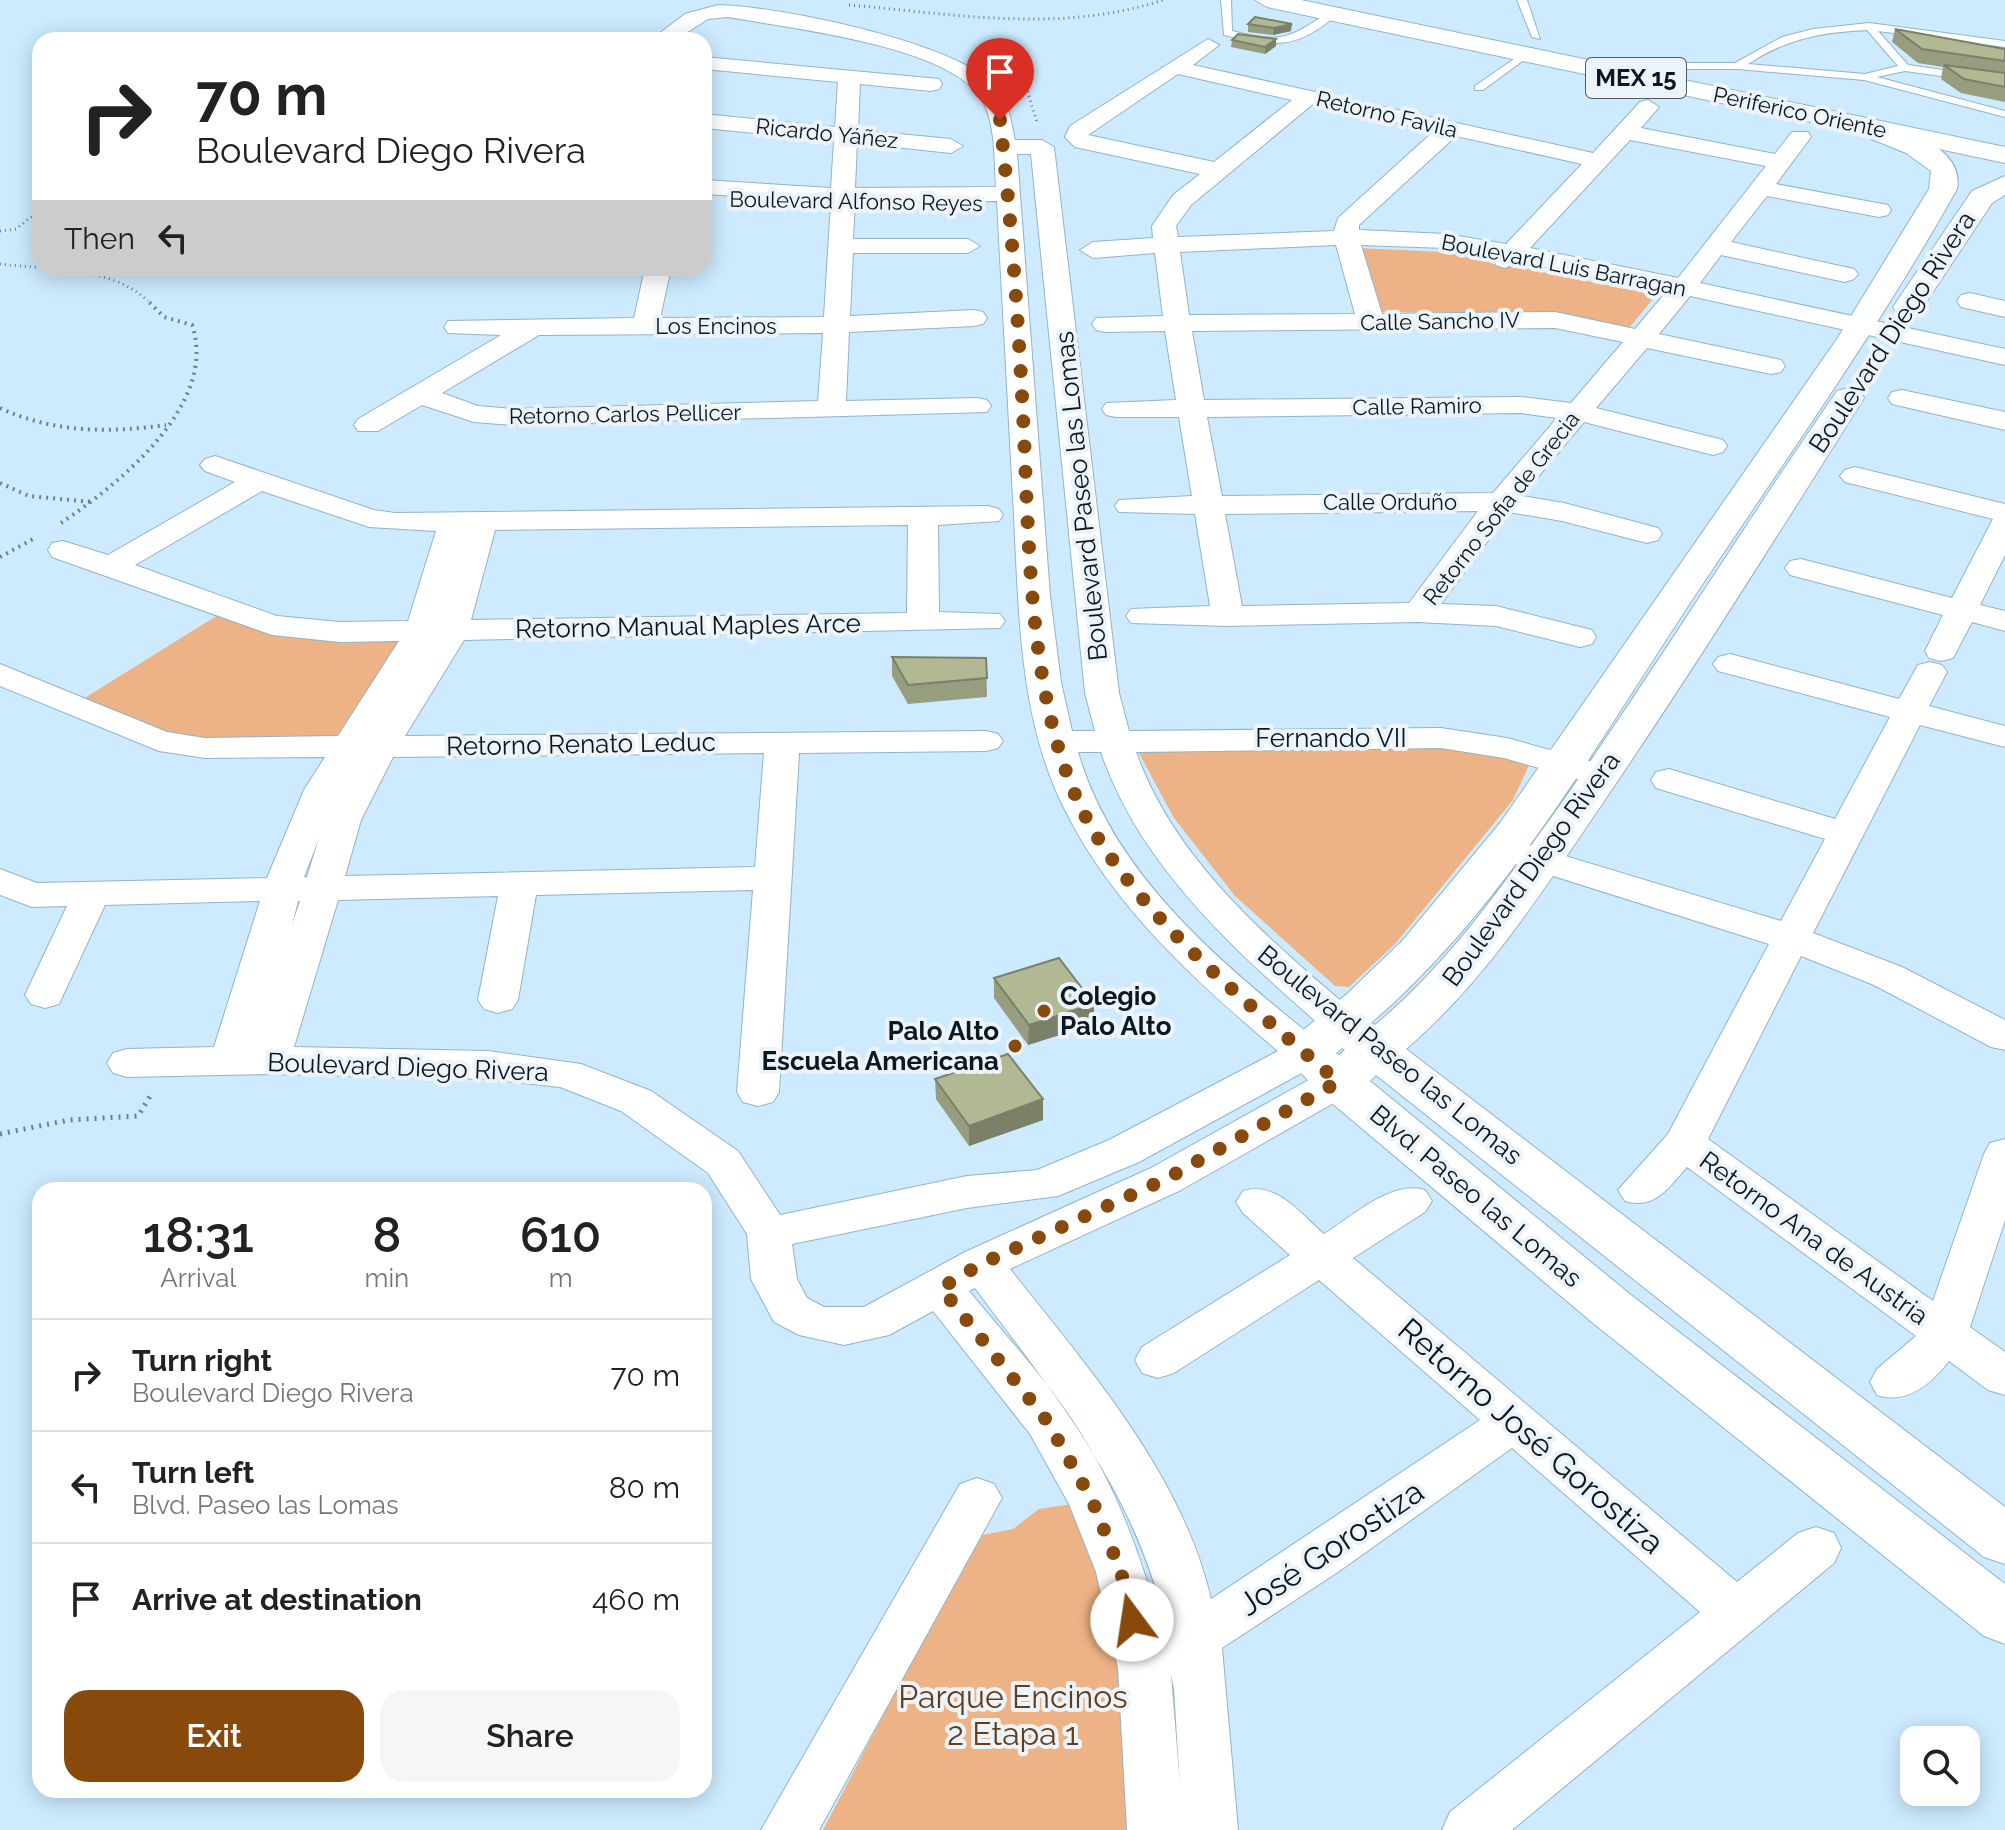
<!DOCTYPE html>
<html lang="en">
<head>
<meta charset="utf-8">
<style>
	:root { --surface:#fff; --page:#f6f6f6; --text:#222; --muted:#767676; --line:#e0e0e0; --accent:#884a0c }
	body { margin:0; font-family:Raleway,sans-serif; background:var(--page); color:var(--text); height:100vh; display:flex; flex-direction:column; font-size:30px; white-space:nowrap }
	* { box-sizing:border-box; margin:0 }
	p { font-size:26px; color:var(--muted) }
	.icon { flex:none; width:44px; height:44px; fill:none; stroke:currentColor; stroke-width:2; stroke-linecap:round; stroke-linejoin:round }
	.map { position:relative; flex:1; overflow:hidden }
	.side { position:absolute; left:32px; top:1182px; width:680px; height:616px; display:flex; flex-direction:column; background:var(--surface); border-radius:24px; box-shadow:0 4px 20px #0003 }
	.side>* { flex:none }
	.top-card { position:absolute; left:32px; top:32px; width:680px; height:244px; border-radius:24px; box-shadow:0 4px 20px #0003; background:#fff; color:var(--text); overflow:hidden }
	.fabs { position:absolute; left:1900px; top:1726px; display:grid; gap:16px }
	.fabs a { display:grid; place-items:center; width:80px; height:80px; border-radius:16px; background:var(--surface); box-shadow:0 4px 20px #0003; font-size:40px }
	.pin { position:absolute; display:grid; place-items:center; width:68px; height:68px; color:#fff; margin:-82px -34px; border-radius:50% 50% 50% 0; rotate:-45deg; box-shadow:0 0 8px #0007 }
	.pin .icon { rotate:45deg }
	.me { position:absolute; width:88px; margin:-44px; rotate:346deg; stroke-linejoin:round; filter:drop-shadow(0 0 6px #0008) }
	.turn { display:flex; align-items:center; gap:28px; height:168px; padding:0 32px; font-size:36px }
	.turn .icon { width:104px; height:104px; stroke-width:2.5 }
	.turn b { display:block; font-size:56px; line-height:68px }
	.then { display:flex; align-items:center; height:76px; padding:0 32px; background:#0003; gap:16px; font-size:30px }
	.eta { display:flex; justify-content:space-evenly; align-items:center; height:136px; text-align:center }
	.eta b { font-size:48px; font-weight:600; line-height:56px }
	.action { display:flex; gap:16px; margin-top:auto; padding:16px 32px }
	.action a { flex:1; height:92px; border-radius:24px; background:var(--accent); color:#fff; font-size:32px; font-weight:600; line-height:92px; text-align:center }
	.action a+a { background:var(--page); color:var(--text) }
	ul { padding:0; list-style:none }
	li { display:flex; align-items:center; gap:24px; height:112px; padding:0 32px; border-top:2px solid var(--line) }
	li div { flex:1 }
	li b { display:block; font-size:30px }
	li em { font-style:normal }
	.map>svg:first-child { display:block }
</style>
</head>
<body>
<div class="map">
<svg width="2005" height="1830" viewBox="0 0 2005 1830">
	<rect width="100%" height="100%" fill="#cdeafe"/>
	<path fill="#edb285" d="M1358 248 1443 252 1656 295 1629 328 1561 313 1379 312Z
		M218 615 278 636 401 640 338 737 182 740 83 699Z
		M1134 744H1460L1529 765 1513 800 1395 944 1349 987 1335 986 1235 896 1174 818Z
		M1078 1503 1124 1667 1137 1830H823L977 1536 1013 1529 1039 1509Z"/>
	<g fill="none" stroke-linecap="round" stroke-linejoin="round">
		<g stroke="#91b4cb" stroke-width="2">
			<path id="service" d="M1221 0H1231L1232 31C1281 43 1287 40 1329 12L1337 14C1298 50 1272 47 1224 35Z
				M1517 0H1527L1540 39 1532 37Z
				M1869 23 2005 41V47L1878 31 1908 65 2005 79V85L1905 71 1877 77 2005 111V117L1864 80 1737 69H1675L1670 66 1675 63H1735L1782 37 1813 29ZM1867 30 1898 66 1865 74 1748 64C1786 39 1822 32 1867 30Z
				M1524 52 1529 55 1528 57 1483 90H1475V86Z"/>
		</g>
		<g stroke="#91b4cb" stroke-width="2">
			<path id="minor" d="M718 5C777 6 961 43 997 88 1009 103 1011 122 1015 140H1042L1054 147 1119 693 1129 731 1441 728 1507 738 1614 768 1620 775 1614 782 1602 786 1504 758 1441 748 1136 752C1175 862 1271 941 1357 1015L1363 1024 1357 1033 1343 1037 1329 1033C1240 955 1140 868 1101 752H1078C1114 877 1223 964 1320 1043L1326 1053 1320 1063 1139 1162 1058 1196 967 1208 792 1244 797 1279 807 1298 824 1307H864L965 1252 1151 1168 1323 1072 1338 1068 1353 1072 1359 1082 1353 1092 1181 1190 1010 1269C1088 1368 1182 1474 1211 1599L1480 1420 1319 1280 1174 1373 1158 1378 1142 1373 1135 1360 1142 1347 1290 1255 1243 1213 1236 1202 1243 1191C1276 1181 1300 1213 1324 1234 1353 1216 1391 1180 1425 1190L1432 1201 1425 1212 1353 1258 1737 1582 1798 1533 1816 1527 1834 1533 1841 1548 1834 1563 1512 1830H1442L1450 1812 1700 1612 1512 1448 1338 1572 1222 1648 1238 1830H1127L1118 1668 1096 1572 1069 1504 1030 1434 933 1311 889 1335 844 1345 799 1335 774 1322 751 1279 747 1234 708 1173 621 1111 560 1087 488 1079 270 1074 127 1077 113 1073 107 1063 113 1053 127 1049 214 1047 260 901 105 905 59 1004 45 1008 31 1004 25 995 67 906 32 907 0 895V869L37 883 267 878 304 790 325 757 205 758 159 751 0 686V664L167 732 205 738 338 736 399 641 340 642 272 635 52 557 48 550 52 543 63 541 108 555 235 482 205 471 200 465 205 459 215 456 374 510 395 513 988 506 999 509 1003 515 999 521 938 525 939 612 1000 614 1005 621 1000 628 464 640 405 736 986 731 998 734 1003 741 998 748 986 751 799 753 779 1092 773 1102 758 1106 743 1102 737 1092 753 890 536 895 518 1000 512 1009 498 1013 484 1009 478 1000 498 896 338 900 294 1047 488 1051 581 1064 651 1091 738 1151 780 1215 967 1176 1037 1170 1109 1140 1278 1051C1195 981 1111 905 1063 806 1017 713 1019 601 1013 498 1008 399 1002 300 997 201L855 202 853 239H968L980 246 968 253H853L850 316 974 310 983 312 987 318 983 324 974 326 849 332 846 401 977 398 987 400 991 406 987 412 512 425 474 422 422 405 378 431H358L354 425 358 419 501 335 448 333 444 327 448 321 634 318 645 268H671L660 318 824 317 831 202 704 194V180L831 188 834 141 704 128V114L835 127 838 82 704 69V57L939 79 942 84 939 89 931 91 860 84 858 130 951 139 963 146 951 153 857 143 855 188 996 187C994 160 996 122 981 98 947 45 788 28 728 17L708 19 675 40H651L685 14ZM1017 154H1031L1085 693 1095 731H1072L1061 682 1050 596ZM823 333 818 401 512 409 478 406 442 393 539 335ZM262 491 369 527 436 531 408 621 340 622 277 616 135 565ZM908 525 907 613 471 620 495 530ZM764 753 755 867 345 876 361 820 393 757ZM319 838 307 877H304ZM298 901H300L292 925ZM975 1288C1054 1394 1138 1495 1166 1628L1161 1631C1141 1552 1111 1473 1063 1406 1034 1366 1000 1329 969 1291ZM1171 1674 1174 1689 1180 1786Z
				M1208 39 1219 45 1193 65 1593 153 1640 102 1648 100 1659 107 1641 128 1775 154 1792 132H1808L1811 137 1776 184 1888 205 1891 210 1888 215 1879 217 1767 196 1731 242 1854 269 1858 274 1854 279 1845 282 1721 255 1700 283 2005 349V365L1690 296 1659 334 1781 360 1785 366 1781 372 1771 374 1647 348 1596 408 1723 440 1727 446 1723 452 1713 455 1584 422 1522 496 1564 503 1658 528 1662 534 1658 540 1647 543 1562 521 1509 512 1441 604 1496 606 1592 630 1596 637 1592 644 1580 647 1496 626 1418 622 1228 626 1131 623 1126 616 1131 609 1210 606 1195 514 1119 512 1115 506 1119 500 1192 496 1179 417H1116L1106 415 1102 409 1106 403 1176 400 1165 331 1105 332 1096 330 1092 324 1096 318 1163 316 1155 253 1093 258 1080 250 1093 242 1153 238 1152 226 1173 195 1200 174 1075 147 1065 137 1070 126ZM1178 74 1292 100 1214 162 1088 135ZM1313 104 1434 131 1338 218 1334 231 1178 237 1176 226 1191 205ZM1456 136 1582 164 1506 244 1446 234 1359 230V225ZM1630 140 1766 166 1678 278 1530 248ZM1336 245 1355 314 1189 315 1180 252ZM1361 245 1446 248 1495 257 1496 265 1505 268 1518 261 1667 291 1635 329 1555 312 1382 314ZM1555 328 1623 342 1571 403 1521 397 1204 400 1192 331ZM1521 413 1557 418 1493 493 1222 496 1207 417ZM1478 511 1409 603 1242 606 1225 514Z
				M1970 293 2005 301V317L1961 307 1957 301 1961 295Z
				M1902 390 2005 412V430L1892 404 1888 398 1892 392Z
				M1855 467 2005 504V555L1980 605 2005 611V631L1972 622 1953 658 1941 661 1929 658 1925 651 1943 615 1790 575 1785 568 1790 561 1801 559 1952 598 1993 519 1845 482 1840 476 1845 470Z
				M1730 654 1899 699 1918 665 1930 662 1942 665 1947 672 1929 706 2005 726V747L1920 725 1813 933 1902 967 2005 1020V1050L1991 1047 1874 985 1801 956 1708 1139 1933 1301 1984 1154 1990 1143 2005 1139V1220L1970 1327 2005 1352V1395L1988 1390 1949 1361C1931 1384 1907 1405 1877 1395L1870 1382 1877 1369 1916 1336 1687 1167C1668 1188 1655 1210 1625 1201L1618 1190 1668 1134 1769 944 1499 859 1494 851 1499 843 1512 840 1781 921 1825 839 1656 788 1651 780 1656 772 1669 769 1835 819 1890 717 1718 671 1713 664 1718 657Z
				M977 1478 994 1484 1002 1498 819 1830H761L960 1484Z"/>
		</g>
		<g stroke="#91b4cb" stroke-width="2">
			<path id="tertiary" d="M1861 117C1894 125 1966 145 1957 189 1877 332 1782 464 1692 600 1596 745 1505 908 1371 1023L1375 1025C1451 962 1504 883 1561 804 1656 668 1743 527 1837 391L1848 388 1859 391 1864 398C1777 536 1690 675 1598 810 1540 895 1485 981 1406 1049L2005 1507V1564L1984 1557 1376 1075 1370 1081 1631 1295 2005 1584V1644L1984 1636 1593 1323 1321 1094 1282 1053 1289 1042 1348 993 1403 940 1500 823 1837 339 1929 189 1931 171 1906 153 1852 131 1848 125ZM1342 1048 1345 1050 1339 1055 1336 1053Z
				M2005 176V195L1992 203 1919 313H1897L1893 307 1972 191Z"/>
		</g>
		<g stroke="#91b4cb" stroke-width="2">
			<path id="trunk" d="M1255 0H1301L2005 147V163L1267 7Z"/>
		</g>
		<path stroke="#6c818f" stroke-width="3" stroke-dasharray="1 4" stroke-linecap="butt" d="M849 5C955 14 1060 34 1163 0
			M1011 73 1026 87 1037 122
			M0 231 16 229 40 210
			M0 264C49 270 111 266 148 301"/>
		<path stroke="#6c818f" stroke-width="4" stroke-dasharray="2 5" stroke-linecap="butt" d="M0 408C54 433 108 433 166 425
			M0 483 29 496 92 502
			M61 523C119 484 219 404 192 325L164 317 146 299
			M0 557 35 538"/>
		<path stroke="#6c818f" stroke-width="5" stroke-dasharray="2 6" stroke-linecap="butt" d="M0 1134 69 1120 138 1116 152 1093"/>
		<use href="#service" fill="#fff" fill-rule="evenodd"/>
		<use href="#minor" fill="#fff" fill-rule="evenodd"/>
		<use href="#tertiary" fill="#fff" fill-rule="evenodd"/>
		<use href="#trunk" fill="#fff" fill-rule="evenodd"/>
	</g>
	<path fill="#979e7f" d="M1255 17 1291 31 1273 35 1248 32V24Z
		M1895 29 2005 49V102L1961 93 1941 79 1943 67 1918 63 1892 42Z
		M1232 40 1276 46 1265 54 1231 47Z
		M892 657 986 658 987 697 908 704 892 676Z
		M994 978 1094 1024 1028 1045 994 998Z
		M935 1079 1043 1099V1120L969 1146 936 1099Z"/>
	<path fill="#7b8168" d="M1292 24 1291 31 1273 35 1274 28Z
		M1276 39V46L1265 54V47Z
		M1094 1004V1024L1028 1045 1029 1025Z
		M1043 1099V1120L969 1146V1126Z"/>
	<path fill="#b0b894" stroke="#7b8168" stroke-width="2" d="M1255 17 1292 24 1274 28 1248 24Z
		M1895 29 2005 49V61L1922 49Z
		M1238 34 1276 39 1265 47 1232 40Z
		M1944 65 2005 73V87L1964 79Z
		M892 657 986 658 987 678 908 685Z
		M1059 958 1094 1004 1029 1025 994 978Z
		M1008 1054 1043 1099 969 1126 935 1079Z"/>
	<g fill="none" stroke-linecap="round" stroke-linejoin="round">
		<path stroke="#884a0c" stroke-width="14" stroke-dasharray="0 25.2" d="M1000 120C1011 218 1018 316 1023 415 1030 547 1026 730 1101 843 1164 939 1254 1007 1338 1082L1166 1179 981 1264 941 1288 1047 1421 1092 1500 1121 1572 1132 1620"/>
	</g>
	<g fill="#884a0c" stroke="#edf4f9" stroke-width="3">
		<circle cx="1044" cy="1011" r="8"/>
		<circle cx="1015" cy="1046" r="8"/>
	</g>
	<g text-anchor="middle" stroke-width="8" stroke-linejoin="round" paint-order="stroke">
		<g font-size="22" fill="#0b1821" stroke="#edf4f9">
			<text transform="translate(1800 112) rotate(12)" y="8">Periferico Oriente</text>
			<text transform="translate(1387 114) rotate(13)" y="8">Retorno Favila</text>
			<text transform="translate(827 133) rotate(6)" y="8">Ricardo Yáñez</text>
			<text transform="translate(856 201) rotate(1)" y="8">Boulevard Alfonso Reyes</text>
			<text transform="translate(1564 265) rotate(11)" y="8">Boulevard Luis Barragan</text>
			<text transform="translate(1440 321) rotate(-1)" y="8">Calle Sancho IV</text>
			<text x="716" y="334">Los Encinos</text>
			<text transform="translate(1417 406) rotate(-1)" y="8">Calle Ramiro</text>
			<text transform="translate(625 414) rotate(-1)" y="8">Retorno Carlos Pellicer</text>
			<text x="1390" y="510">Calle Orduño</text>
			<text transform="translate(1501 508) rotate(-52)" y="8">Retorno Sofia de Grecia</text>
		</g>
		<rect fill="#edf4f9" stroke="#4f5a62" stroke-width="2" x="1586" y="58" width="100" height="40" rx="6"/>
		<g font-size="24" font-weight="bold" fill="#0b1821">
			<text x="1636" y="86">MEX 15</text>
		</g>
		<g font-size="26" fill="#0b1821" stroke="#edf4f9">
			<text transform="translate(1892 332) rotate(-57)" y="9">Boulevard Diego Rivera</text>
			<text transform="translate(1081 496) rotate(-96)" y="9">Boulevard Paseo las Lomas</text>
			<text transform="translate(688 626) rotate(-1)" y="9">Retorno Manual Maples Arce</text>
			<text x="1331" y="747">Fernando VII</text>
			<text transform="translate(581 744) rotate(-1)" y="9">Retorno Renato Leduc</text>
			<text transform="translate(1531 869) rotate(-54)" y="9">Boulevard Diego Rivera</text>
			<text transform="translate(1390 1055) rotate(39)" y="9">Boulevard Paseo las Lomas</text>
			<text transform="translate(408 1067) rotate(2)" y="9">Boulevard Diego Rivera</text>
			<text transform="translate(1476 1196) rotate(40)" y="9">Blvd. Paseo las Lomas</text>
			<text transform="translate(1814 1238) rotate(36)" y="9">Retorno Ana de Austria</text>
		</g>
		<g font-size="26" font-weight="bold" fill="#0b1821" stroke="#edf4f9" text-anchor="start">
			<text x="1060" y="1005">Colegio<tspan x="1060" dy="30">Palo Alto</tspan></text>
			<text x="999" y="1040" text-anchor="end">Palo Alto<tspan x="999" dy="30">Escuela Americana</tspan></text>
		</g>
		<g font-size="32" fill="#0b1821" stroke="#edf4f9">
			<text transform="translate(1531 1436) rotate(41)" y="11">Retorno José Gorostiza</text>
			<text transform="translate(1331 1548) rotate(-34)" y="11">José Gorostiza</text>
		</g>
		<g font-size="32" fill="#633d1d" stroke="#edf4f9">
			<text x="1013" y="1708">Parque Encinos<tspan x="1013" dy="37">2 Etapa 1</tspan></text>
		</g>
	</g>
</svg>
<div class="fabs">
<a><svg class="icon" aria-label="search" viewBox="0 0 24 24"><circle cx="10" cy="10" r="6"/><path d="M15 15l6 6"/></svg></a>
</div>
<div class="pin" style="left:1000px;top:120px;background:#d93025"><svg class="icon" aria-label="arrive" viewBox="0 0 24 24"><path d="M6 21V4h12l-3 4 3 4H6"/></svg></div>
<svg class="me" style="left:1132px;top:1620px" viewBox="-20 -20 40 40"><circle r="19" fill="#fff"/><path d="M0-13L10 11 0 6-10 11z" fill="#884a0c"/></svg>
<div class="top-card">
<div class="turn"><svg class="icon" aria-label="right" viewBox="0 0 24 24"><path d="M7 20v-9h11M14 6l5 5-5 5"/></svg><div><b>70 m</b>Boulevard Diego Rivera</div></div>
<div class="then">Then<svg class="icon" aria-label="left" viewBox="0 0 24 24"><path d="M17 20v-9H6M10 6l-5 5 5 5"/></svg></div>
</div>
<section class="side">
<div class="eta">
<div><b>18:31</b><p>Arrival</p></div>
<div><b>8</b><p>min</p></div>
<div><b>610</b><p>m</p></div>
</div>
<ul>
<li><svg class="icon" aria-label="right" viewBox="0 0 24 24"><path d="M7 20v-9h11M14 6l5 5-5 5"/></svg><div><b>Turn right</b><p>Boulevard Diego Rivera</p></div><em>70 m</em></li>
<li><svg class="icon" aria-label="left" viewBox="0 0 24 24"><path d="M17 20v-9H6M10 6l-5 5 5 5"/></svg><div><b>Turn left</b><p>Blvd. Paseo las Lomas</p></div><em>80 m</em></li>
<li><svg class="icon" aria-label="arrive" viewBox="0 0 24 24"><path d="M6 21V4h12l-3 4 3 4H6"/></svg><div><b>Arrive at destination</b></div><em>460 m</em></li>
</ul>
<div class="action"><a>Exit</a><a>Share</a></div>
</section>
</div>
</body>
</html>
